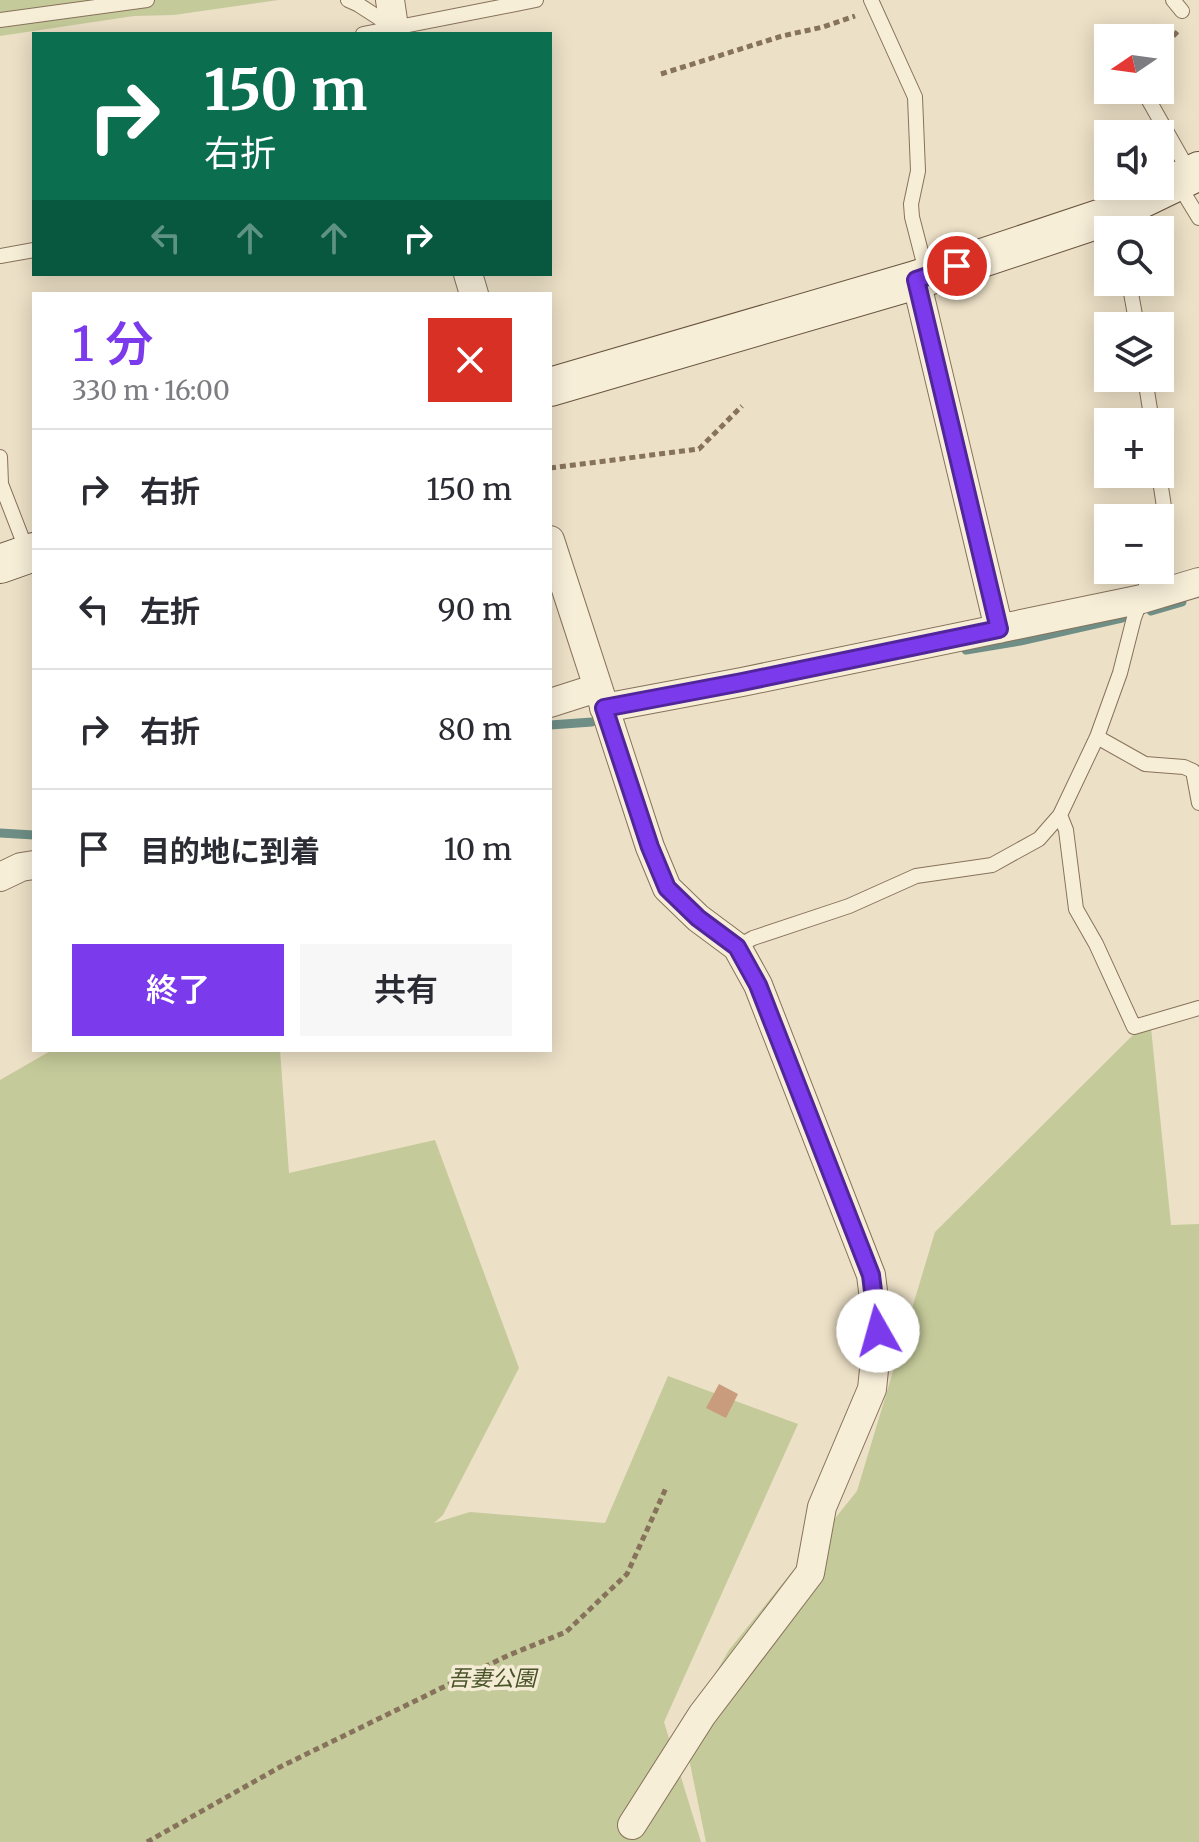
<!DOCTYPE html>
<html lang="ja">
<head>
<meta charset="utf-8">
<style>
	:root { --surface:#fff; --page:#f7f7f7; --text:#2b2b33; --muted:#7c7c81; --line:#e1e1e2; --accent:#7c3aed }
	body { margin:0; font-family:Merriweather,"Noto Sans JP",serif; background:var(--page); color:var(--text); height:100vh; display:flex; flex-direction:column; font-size:30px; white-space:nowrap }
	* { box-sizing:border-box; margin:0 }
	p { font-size:26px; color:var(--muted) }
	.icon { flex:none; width:44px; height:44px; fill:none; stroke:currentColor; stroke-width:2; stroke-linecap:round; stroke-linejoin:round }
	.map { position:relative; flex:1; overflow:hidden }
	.side { position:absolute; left:32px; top:292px; width:520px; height:760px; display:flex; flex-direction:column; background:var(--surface); border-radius:0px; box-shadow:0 4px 20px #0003 }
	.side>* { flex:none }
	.hud { position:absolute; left:32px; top:32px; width:520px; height:244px; border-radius:0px; box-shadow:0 4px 20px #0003; background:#0b6e4f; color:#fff; overflow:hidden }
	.needle { width:52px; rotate:257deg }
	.fabs { position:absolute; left:1094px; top:24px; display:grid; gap:16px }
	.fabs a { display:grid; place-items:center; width:80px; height:80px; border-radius:0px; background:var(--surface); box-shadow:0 4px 20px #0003; font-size:40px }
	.pin { position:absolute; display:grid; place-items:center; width:68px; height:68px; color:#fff; margin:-34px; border:4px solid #fff; border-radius:50%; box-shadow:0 2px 8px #0007 }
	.me { position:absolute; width:88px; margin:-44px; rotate:353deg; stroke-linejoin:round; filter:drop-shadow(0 0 6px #0008) }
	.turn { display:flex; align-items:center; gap:28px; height:168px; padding:0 40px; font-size:36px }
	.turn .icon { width:104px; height:104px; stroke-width:2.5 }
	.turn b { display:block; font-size:56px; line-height:68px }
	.lanes { display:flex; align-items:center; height:76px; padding:0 40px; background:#0003; justify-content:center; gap:40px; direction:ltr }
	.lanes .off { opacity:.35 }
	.round { display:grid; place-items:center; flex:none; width:84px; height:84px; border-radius:0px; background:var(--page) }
	.summary { display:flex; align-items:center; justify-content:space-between; height:136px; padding:0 40px }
	h1 { font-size:48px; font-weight:600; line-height:60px; color:var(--accent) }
	.action { display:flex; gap:16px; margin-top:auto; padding:16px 40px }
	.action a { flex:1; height:92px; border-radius:0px; background:var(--accent); color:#fff; font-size:32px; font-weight:600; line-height:92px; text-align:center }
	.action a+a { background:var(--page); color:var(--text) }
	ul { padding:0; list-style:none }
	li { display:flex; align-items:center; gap:24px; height:120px; padding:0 40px; border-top:2px solid var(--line) }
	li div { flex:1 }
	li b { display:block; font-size:30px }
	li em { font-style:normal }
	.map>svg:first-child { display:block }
</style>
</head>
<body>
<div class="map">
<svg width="1199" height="1842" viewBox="0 0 1199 1842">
	<rect width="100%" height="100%" fill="#ece0c6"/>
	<path fill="#c5ca9a" d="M0 0H279L174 15 134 16 0 36Z
		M1150 1018 1171 1225 1199 1224V1842H706L683 1729 729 1650 857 1491 935 1232Z
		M52 1050H280L289 1173 435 1140 519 1368 443 1515 434 1523 470 1512 605 1523 668 1376 798 1424 664 1722 701 1842H0V1080Z"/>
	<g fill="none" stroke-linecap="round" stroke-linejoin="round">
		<path stroke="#6e8e86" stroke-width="9" d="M1151 611 1182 602
			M966 650 1020 641 1122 618
			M550 725 592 722
			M0 833 34 835"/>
	</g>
	<path fill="#c99c7d" d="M719 1384 738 1394 726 1418 706 1408Z"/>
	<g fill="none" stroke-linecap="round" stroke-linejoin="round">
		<g stroke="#87725c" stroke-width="16">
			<path id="lane" d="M348 0 359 5 393 27
				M871 0 915 97 918 171 911 204 912 217 927 275
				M1173 0 1182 11
				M0 20 147 0
				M363 34 536 0
				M1143 90 1190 173
				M1177 182 1199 218
				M0 256 34 250
				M1129 282 1137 326
				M1145 378 1152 422
				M0 457 1 484 27 551
				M1159 474 1166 520 1160 547
				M1097 737 1145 764 1184 767 1193 771 1199 803
				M1060 815 1066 830 1076 909 1096 944 1134 1027 1199 1008
				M737 947 753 938 849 906 916 876 992 865 1039 839 1060 815 1097 737 1120 673 1134 618 1152 570"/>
		</g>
		<g stroke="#87725c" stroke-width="30">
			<path id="street" d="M390 0 395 34
				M468 274 474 294
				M916 280 999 629
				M550 540 650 847 667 888 698 918 737 947 758 985 871 1275 878 1331 872 1389 822 1507 810 1573 702 1715 632 1825
				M550 703 597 688
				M604 708 742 682 1142 599 1199 582
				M0 877 21 867 34 865"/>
		</g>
		<g stroke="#68543f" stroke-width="40">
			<path id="secondary" d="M550 387 916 280 1102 218 1199 171
				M0 564 34 552"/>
		</g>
		<path stroke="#87725c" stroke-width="5" stroke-dasharray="6 4" stroke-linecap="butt" d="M1160 51 1178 31
			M661 74 782 36 823 27 855 16
			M550 468 699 449 742 406
			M147 1842 280 1767 509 1655 566 1632 627 1574 666 1488"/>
		<use href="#lane" stroke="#f7eed8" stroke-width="14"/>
		<use href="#street" stroke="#f7eed8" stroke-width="28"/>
		<use href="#secondary" stroke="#f7eed8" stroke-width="38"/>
	</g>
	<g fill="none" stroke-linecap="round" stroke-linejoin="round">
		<g stroke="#51269a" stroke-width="20">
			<path id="route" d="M878 1331 871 1275 758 985 737 947 698 918 667 888 650 847 604 708 742 682 999 629 916 280 957 266"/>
		</g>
		<use href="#route" stroke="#7c3aed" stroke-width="14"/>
	</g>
	<g text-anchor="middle" stroke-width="7" stroke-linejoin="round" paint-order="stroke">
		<g font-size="22" font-style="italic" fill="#485327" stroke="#f4ebd5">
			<text x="492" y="1686">吾妻公園</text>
		</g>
	</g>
</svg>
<div class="fabs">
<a><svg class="needle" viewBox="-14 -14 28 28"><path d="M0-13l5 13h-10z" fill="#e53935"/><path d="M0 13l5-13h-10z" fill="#7c7c81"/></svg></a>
<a><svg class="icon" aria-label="sound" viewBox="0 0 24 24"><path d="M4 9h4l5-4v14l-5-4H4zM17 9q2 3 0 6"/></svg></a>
<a><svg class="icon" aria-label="search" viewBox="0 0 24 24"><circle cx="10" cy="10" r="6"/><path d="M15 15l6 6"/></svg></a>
<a><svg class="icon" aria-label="layers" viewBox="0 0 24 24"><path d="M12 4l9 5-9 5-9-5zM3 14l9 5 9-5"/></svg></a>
<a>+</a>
<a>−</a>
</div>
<div class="pin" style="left:957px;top:266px;background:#d93025"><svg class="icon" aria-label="arrive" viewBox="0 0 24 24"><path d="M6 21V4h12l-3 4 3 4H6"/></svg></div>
<svg class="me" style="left:878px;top:1331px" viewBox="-20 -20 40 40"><circle r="19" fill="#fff"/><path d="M0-13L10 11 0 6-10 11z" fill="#7c3aed"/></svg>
<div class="hud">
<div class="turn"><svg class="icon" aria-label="right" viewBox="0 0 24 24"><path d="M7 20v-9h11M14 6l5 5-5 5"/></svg><div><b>150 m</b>右折</div></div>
<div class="lanes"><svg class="icon off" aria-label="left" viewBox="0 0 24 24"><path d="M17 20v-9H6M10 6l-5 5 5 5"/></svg><svg class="icon off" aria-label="ahead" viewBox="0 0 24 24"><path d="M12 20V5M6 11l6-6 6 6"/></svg><svg class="icon off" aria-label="ahead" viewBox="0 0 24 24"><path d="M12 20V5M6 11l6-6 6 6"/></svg><svg class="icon" aria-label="right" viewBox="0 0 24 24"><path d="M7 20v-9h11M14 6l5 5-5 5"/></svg></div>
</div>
<section class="side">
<div class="summary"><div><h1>1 分</h1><p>330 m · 16:00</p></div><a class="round" style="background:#d93025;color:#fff"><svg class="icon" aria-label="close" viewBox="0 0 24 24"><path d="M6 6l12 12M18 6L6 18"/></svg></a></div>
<ul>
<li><svg class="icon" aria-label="right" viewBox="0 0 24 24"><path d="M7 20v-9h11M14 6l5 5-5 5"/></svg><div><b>右折</b></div><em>150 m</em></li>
<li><svg class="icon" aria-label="left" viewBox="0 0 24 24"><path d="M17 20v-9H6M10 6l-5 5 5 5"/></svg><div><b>左折</b></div><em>90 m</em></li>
<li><svg class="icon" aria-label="right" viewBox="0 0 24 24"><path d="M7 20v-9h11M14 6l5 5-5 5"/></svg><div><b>右折</b></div><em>80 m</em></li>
<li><svg class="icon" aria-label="arrive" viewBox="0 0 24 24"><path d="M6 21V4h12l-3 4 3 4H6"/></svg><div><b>目的地に到着</b></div><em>10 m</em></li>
</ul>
<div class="action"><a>終了</a><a>共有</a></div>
</section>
</div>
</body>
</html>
